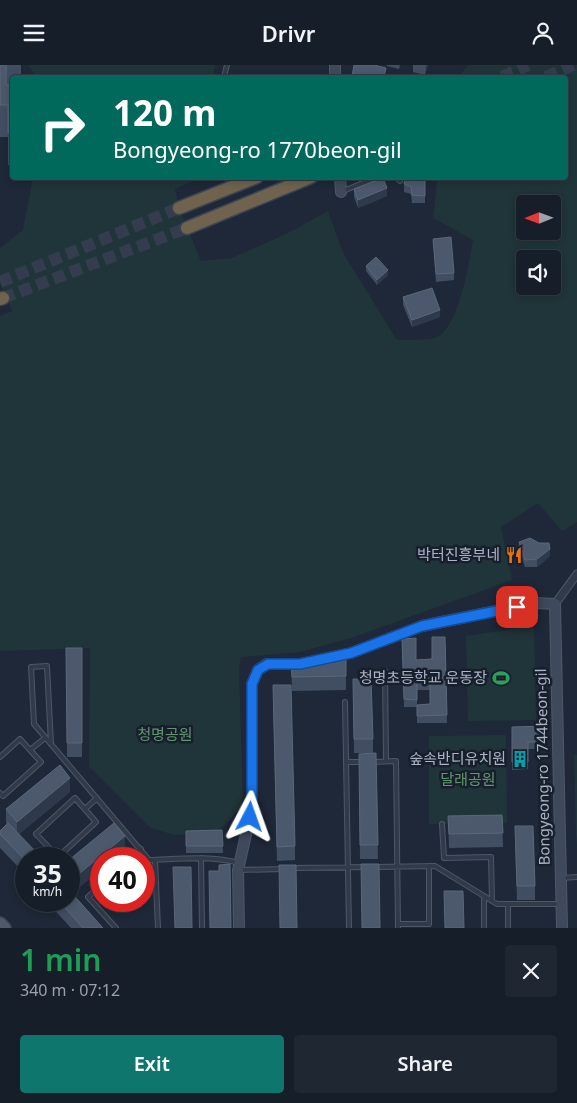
<!DOCTYPE html>
<html lang="en">
<head>
<meta charset="utf-8">
<style>
	:root { --surface:#161e2a; --page:#1f2732; --text:#f1f3f6; --muted:#9ea2a8; --line:#353c47; --accent:#0f766e }
	body { margin:0; font-family:"Noto Sans","Noto Sans KR",sans-serif; background:var(--page); color:var(--text); height:100vh; display:flex; flex-direction:column; font-size:19px; white-space:nowrap }
	* { box-sizing:border-box; margin:0 }
	p { font-size:16px; color:var(--muted) }
	.icon { flex:none; width:28px; height:28px; fill:none; stroke:currentColor; stroke-width:2; stroke-linecap:round; stroke-linejoin:round }
	.map { position:relative; height:863px; overflow:hidden }
	.details { display:flex; flex-direction:column; background:var(--surface); flex:1 }
	.details>* { flex:none }
	.top-card { position:absolute; left:10px; top:10px; width:558px; height:105px; border-radius:5px; box-shadow:0 2px 8px #0003,0 0 0 1px var(--line); background:#00695c; color:#fff; overflow:hidden }
	.needle { width:32px; rotate:269deg }
	.controls { position:absolute; left:516px; top:130px; display:grid; gap:10px }
	.controls a { display:grid; place-items:center; width:45px; height:45px; border-radius:5px; background:var(--surface); box-shadow:0 2px 8px #0003,0 0 0 1px var(--line); font-size:25px }
	.speed { position:absolute; left:15px; top:782px; display:flex; gap:10px; font-size:25px; font-weight:700; text-align:center }
	.speed>* { display:grid; place-content:center; width:65px; height:65px; border-radius:50%; background:var(--surface); box-shadow:0 2px 8px #0003,0 0 0 1px var(--line); line-height:1 }
	.speed small { font-size:12px; font-weight:400 }
	.speed .limit { border:8px solid #d22; background:#fff; color:#111 }
	.pin { position:absolute; display:grid; place-items:center; width:42px; height:42px; color:#fff; margin:-21px; border-radius:10px; box-shadow:0 2px 8px #0006 }
	.me { position:absolute; width:55px; margin:-28px; rotate:4deg; stroke-linejoin:round; filter:drop-shadow(0 0 4px #0008) }
	.turn { display:flex; align-items:center; gap:18px; height:105px; padding:0 20px; font-size:22px }
	.turn .icon { width:65px; height:65px; stroke-width:2.5 }
	.turn b { display:block; font-size:35px; line-height:42px }
	.round { display:grid; place-items:center; flex:none; width:52px; height:52px; border-radius:5px; background:var(--page) }
	.headline { display:flex; align-items:center; justify-content:space-between; height:85px; padding:0 20px }
	h1 { font-size:30px; font-weight:600; line-height:38px; color:#1e9e55 }
	.button { display:flex; gap:10px; margin-top:auto; padding:10px 20px }
	.button a { flex:1; height:58px; border-radius:5px; background:var(--accent); color:#fff; font-size:20px; font-weight:600; line-height:58px; text-align:center }
	.button a+a { background:var(--page); color:var(--text) }
	header { display:flex; justify-content:space-between; align-items:center; height:65px; padding:0 20px; background:var(--surface); font-size:22px; font-weight:600 }
	.map>svg:first-child { display:block }
</style>
</head>
<body>
<header><svg class="icon" aria-label="menu" viewBox="0 0 24 24"><path d="M4 6h16M4 12h16M4 18h16"/></svg>Drivr<svg class="icon" aria-label="person" viewBox="0 0 24 24"><circle cx="12" cy="8" r="4"/><path d="M4 21q1-7 8-7t8 7"/></svg></header>
<div class="map">
<svg width="577" height="863" viewBox="0 0 577 863">
	<rect width="100%" height="100%" fill="#1e2838"/>
	<path fill="#203539" fill-rule="evenodd" d="M28 0H215L213 12H36Z
		M468 0H577V457L562 466 538 438 501 462 512 515 351 573 300 587 241 592 239 603 243 741 217 767 174 770 151 763 89 701 90 583 0 586V251L12 246 0 218V183L23 165 33 113H199L175 124 179 143 201 196 232 193 290 167 328 146 343 188 397 275C405 275 431 275 437 272 459 262 469 198 473 175L433 153 437 116 443 112H565V12H460L461 9ZM525 139H552V166H525ZM525 194H552V221H525Z
		M534 561 536 655 468 656 466 571Z
		M506 670 507 758 429 759V671Z
		M574 690H577V781L576 770Z"/>
	<g fill="none" stroke-linecap="round" stroke-linejoin="round">
		<path stroke="#333d4d" stroke-width="12" stroke-dasharray="12 6" stroke-linecap="butt" d="M502 12 528 0
			M546 12 573 0
			M0 217 179 143
			M3 233 187 163"/>
		<g stroke="#4f5767" stroke-width="6">
			<path id="lane" d="M224 12 227 0
				M396 112 400 116
				M343 126 378 112
				M385 606 386 696
				M345 637 349 863
				M51 679 47 601 31 602 34 659 149 795C179 794 210 790 239 798
				M30 685 45 673
				M0 692 20 674 41 697 3 731 0 728
				M346 697H363
				M373 697 396 696 398 863
				M75 733 96 757 58 792 36 769Z
				M85 744 97 733
				M442 759 444 793 491 792 492 836
				M201 793 202 863
				M130 794 141 784
				M155 795 158 863
				M376 802 435 801 497 839H561
				M293 803 366 802
				M238 805 284 804
				M561 813 577 812
				M101 820 88 832 116 863
				M484 831V863
				M508 839V863
				M398 859H429V801"/>
		</g>
		<g stroke="#4f5767" stroke-width="9">
			<path id="street" d="M555 539 577 509"/>
		</g>
		<g stroke="#4f5767" stroke-width="12">
			<path id="secondary" d="M335 12V0
				M340 112 341 127
				M239 863 238 805 252 743V619L258 605 267 599H300L351 588 422 561 536 538 555 539 562 863"/>
		</g>
		<g stroke="#3b4352" stroke-width="14">
			<path id="primary" d="M0 858 5 863"/>
		</g>
		<g stroke="#3c4453" stroke-width="15">
			<path id="highway" d="M179 143 257 112
				M187 163 311 112
				M0 234 3 233"/>
		</g>
		<use href="#lane" stroke="#313a48" stroke-width="4"/>
		<use href="#street" stroke="#313a48" stroke-width="7"/>
		<use href="#secondary" stroke="#3f495c" stroke-width="10"/>
		<use href="#primary" stroke="#4f5969" stroke-width="11"/>
		<use href="#highway" stroke="#6f634e" stroke-width="12"/>
	</g>
	<path fill="#414e61" d="M0 0H21V12H12V100H8V72H0Z
		M387 0H400L399 4 387 1Z
		M413 0H428L425 10 413 7Z
		M425 112V138H412L411 129 404 127V119Z
		M354 124 387 131 358 143 354 132Z
		M433 174 454 208V215L436 217Z
		M366 201 388 210 377 220 366 206Z
		M403 232 440 252 412 262 403 240Z
		M519 477 550 491 537 502H525L519 484Z
		M445 572 447 658H417V640L430 639V625H417V642H404L402 574 416 595 432 594Z
		M66 583H82V692H67Z
		M346 593V625L292 626 291 594Z
		M353 614 373 674V688H354Z
		M273 634 295 781V795L277 796Z
		M545 661V684H528V704L512 705V662Z
		M376 688 378 794H360L359 689Z
		M70 727 19 769 26 794V810L0 783V766L7 759 6 758V744Z
		M502 750 503 782 449 783 448 751Z
		M222 765 223 788H186V766Z
		M515 775 535 821V835H517Z
		M125 785 72 828 103 863H71L49 839V836H69V795Z"/>
	<path fill="#2e3a4c" d="M426 0H428L425 10Z
		M387 123V131L358 143V135Z
		M388 205V210L377 220V215Z
		M440 245V252L412 262V255Z
		M550 484V491L537 502V494Z
		M70 713V727L17 771V757Z
		M125 771V785L114 794H101V804L69 831V817Z"/>
	<path fill="#4c596c" stroke="#5b677a" d="M0 0H6V20H12V68H8V40H0Z
		M354 0H374L386 3 384 12H358L352 11Z
		M405 112H425V131L412 130 411 122 404 119Z
		M383 113 387 123 358 135 354 124Z
		M451 172 454 208 436 209 433 174Z
		M376 192 388 205 377 215 366 201Z
		M432 223 440 245 412 255 403 232Z
		M530 473 539 478H549L550 484 537 494 525 495 519 477Z
		M432 572H445L447 650 417 651V640L430 639V618H417V635L404 634 402 574 416 573V595L432 594Z
		M66 583H82V678H67Z
		M346 593V611L292 612 291 594Z
		M353 614H371L373 674H354Z
		M273 620H291L295 781 277 782Z
		M545 661V677H528V697H512V662Z
		M376 688 378 780H360L359 689Z
		M60 700 70 713 17 757 6 744Z
		M502 750 503 768 449 769 448 751Z
		M8 758 43 794H26V796L0 769V766Z
		M114 758 125 771 69 817V795Z
		M515 761H533L535 821H517Z
		M222 765 223 781H186V766Z
		M230 799 231 863H210L209 806H219V800Z
		M361 799H379L380 863H362Z
		M279 800H296L297 863H280Z
		M173 802H191L192 863H175Z
		M69 825 103 863H83L59 836H69Z
		M444 826H463L464 863H445Z"/>
	<g fill="none" stroke-linecap="round" stroke-linejoin="round">
		<g stroke="#114b97" stroke-width="12">
			<path id="route" d="M250 752 252 743V619L258 605 268 599H300L351 588 422 561 517 542"/>
		</g>
		<use href="#route" stroke="#1a73e8" stroke-width="9"/>
	</g>
	<defs>
		<g id="restaurant-bare" transform="scale(1.35)"><path d="M-5-6h1v4h1v-4h1v4h1v-4h1v5L-1.5 .5V6h-2V.5L-5-1ZM5-6V6H3V1.5H1.5Q1.5-4 5-6Z" fill="#e8710a" stroke="#171f2d" stroke-width="2.5" paint-order="stroke"/></g>
		<g id="stadium-bare" transform="scale(1.35)"><path d="M0-5a6.5 5 0 1 0 0 10a6.5 5 0 1 0 0-10ZM-3.5-1.8h7v3.6h-7Z" fill="#2e9e5b" stroke="#171f2d" stroke-width="2.5" paint-order="stroke"/></g>
		<g id="building-bare" transform="scale(1.35)"><path d="M-4-6H4V6H1V3H-1V6H-4ZM-2.5-4.3h1.7v1.8h-1.7ZM.8-4.3h1.7v1.8H.8ZM-2.5-1h1.7V.8h-1.7ZM.8-1h1.7V.8H.8Z" fill="#0f9aa8" stroke="#171f2d" stroke-width="2.5" paint-order="stroke"/></g>
	</defs>
	<g fill-rule="evenodd">
		<use href="#restaurant-bare" x="514" y="490"/>
		<use href="#stadium-bare" x="501" y="613"/>
		<use href="#building-bare" x="520" y="694"/>
	</g>
	<g text-anchor="middle" stroke-width="5" stroke-linejoin="round" paint-order="stroke">
		<g font-size="15" fill="#abb4c6" stroke="#171f2d" text-anchor="end">
			<text x="500" y="495">박터진흥부네</text>
			<text x="487" y="618">청명초등학교 운동장</text>
			<text x="506" y="699">숲속반디유치원</text>
		</g>
		<g font-size="15" fill="#61976f" stroke="#171f2d">
			<text x="165" y="675">청명공원</text>
			<text x="468" y="720">달래공원</text>
		</g>
		<g font-size="15" fill="#abb4c6" stroke="#171f2d">
			<text transform="translate(543 702) rotate(-91)" y="5">Bongyeong-ro 1744beon-gil</text>
		</g>
	</g>
</svg>
<div class="controls">
<a><svg class="needle" viewBox="-14 -14 28 28"><path d="M0-13l5 13h-10z" fill="#e53935"/><path d="M0 13l5-13h-10z" fill="#9ea2a8"/></svg></a>
<a><svg class="icon" aria-label="sound" viewBox="0 0 24 24"><path d="M4 9h4l5-4v14l-5-4H4zM17 9q2 3 0 6"/></svg></a>
</div>
<div class="speed"><div>35<small>km/h</small></div><div class="limit">40</div></div>
<div class="pin" style="left:517px;top:542px;background:#d93025"><svg class="icon" aria-label="arrive" viewBox="0 0 24 24"><path d="M6 21V4h12l-3 4 3 4H6"/></svg></div>
<svg class="me" style="left:250px;top:752px" viewBox="-20 -20 40 40"><path d="M0-17L14 15 0 8-14 15z" fill="#1a73e8" stroke="#fff" stroke-width="4"/></svg>
<div class="top-card">
<div class="turn"><svg class="icon" aria-label="right" viewBox="0 0 24 24"><path d="M7 20v-9h11M14 6l5 5-5 5"/></svg><div><b>120 m</b>Bongyeong-ro 1770beon-gil</div></div>
</div>
</div>
<section class="details">
<div class="headline"><div><h1>1 min</h1><p>340 m · 07:12</p></div><a class="round"><svg class="icon" aria-label="close" viewBox="0 0 24 24"><path d="M6 6l12 12M18 6L6 18"/></svg></a></div>
<div class="button"><a>Exit</a><a>Share</a></div>
</section>
</body>
</html>
